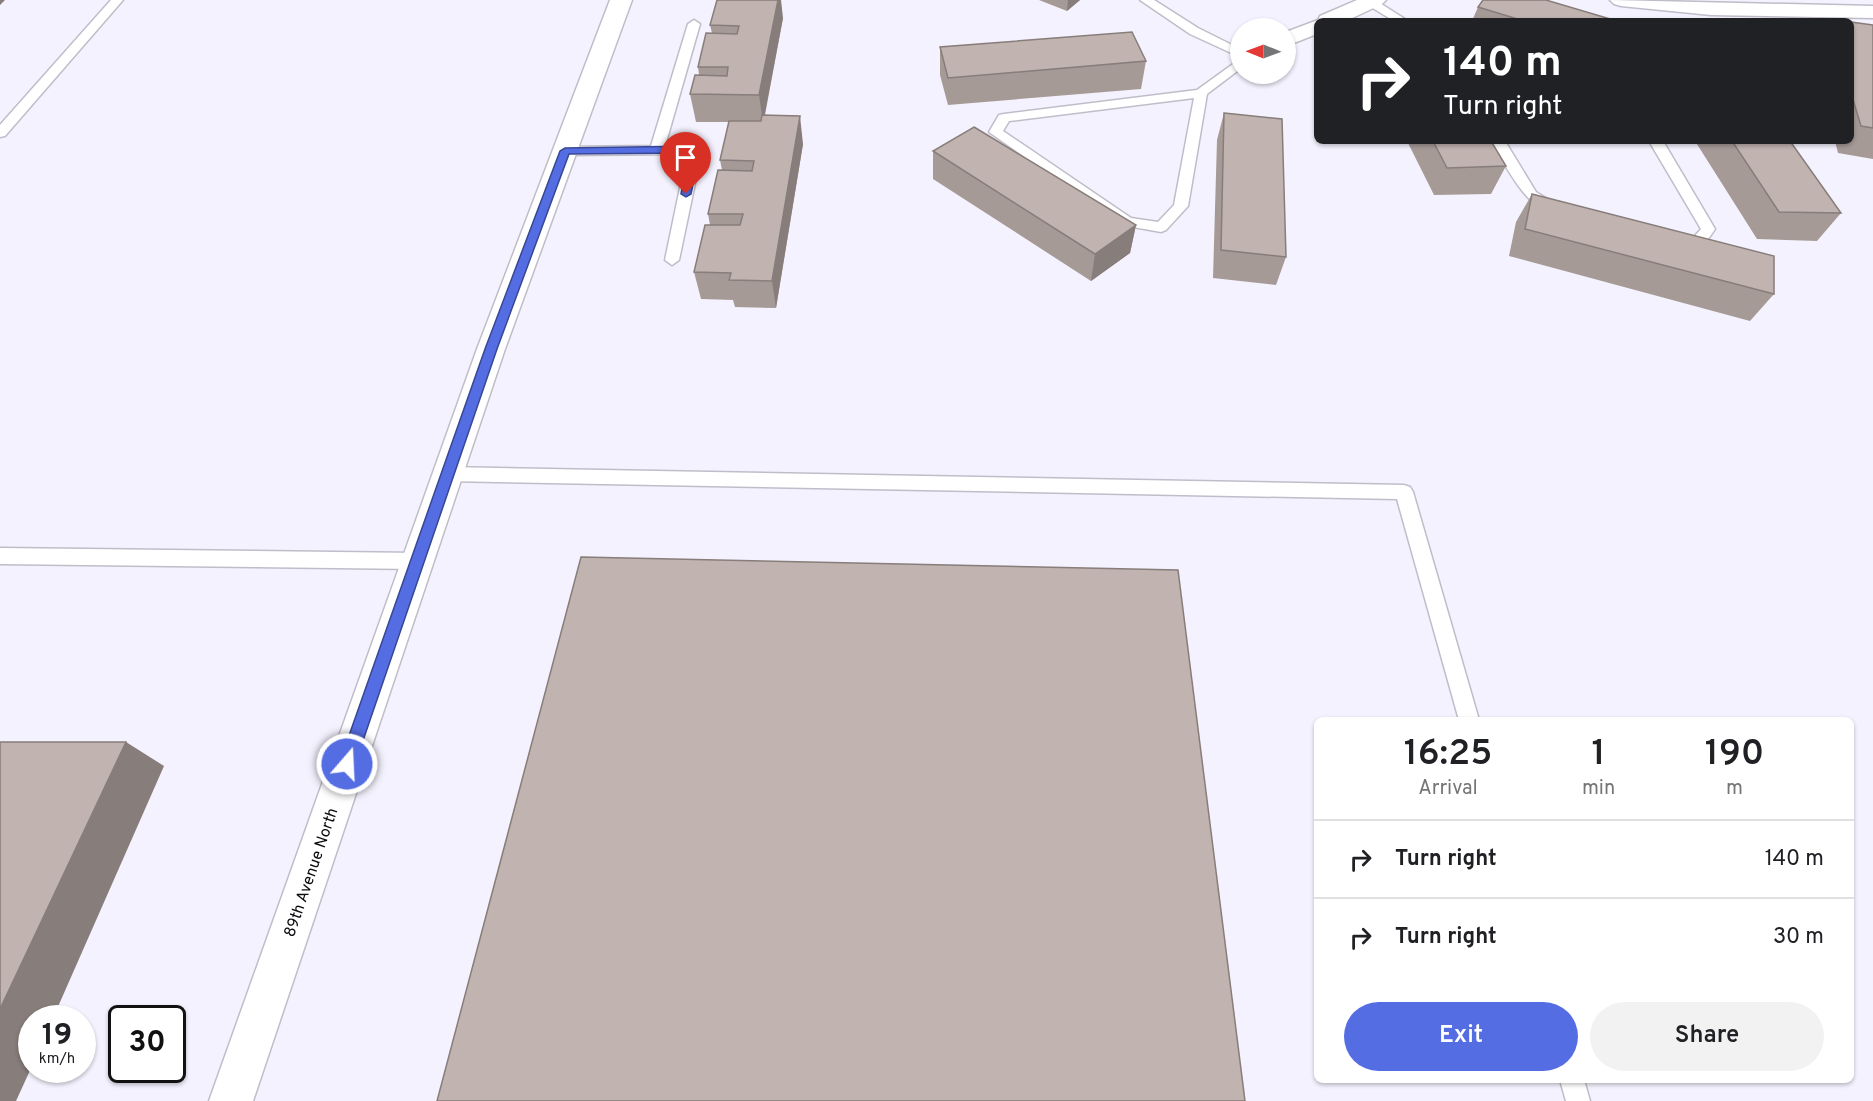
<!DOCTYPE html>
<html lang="en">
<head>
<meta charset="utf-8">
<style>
	:root { --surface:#fff; --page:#f2f2f2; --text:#202124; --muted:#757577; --line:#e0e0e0; --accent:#556de3 }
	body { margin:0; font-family:Overpass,sans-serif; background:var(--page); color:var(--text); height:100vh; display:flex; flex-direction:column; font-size:22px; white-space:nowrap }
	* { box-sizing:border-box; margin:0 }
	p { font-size:20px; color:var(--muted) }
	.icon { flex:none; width:33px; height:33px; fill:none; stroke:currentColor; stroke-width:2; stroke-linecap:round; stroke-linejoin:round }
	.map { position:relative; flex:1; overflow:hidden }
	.sheet { position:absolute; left:1314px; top:717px; width:540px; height:366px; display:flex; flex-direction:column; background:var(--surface); border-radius:9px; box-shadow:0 2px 4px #0004 }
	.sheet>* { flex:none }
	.guide { position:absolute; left:1314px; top:18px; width:540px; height:126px; border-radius:9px; box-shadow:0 2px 4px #0004; background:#202124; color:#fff; overflow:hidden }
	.needle { width:39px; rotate:271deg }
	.buttons { position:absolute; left:1230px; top:18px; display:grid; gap:12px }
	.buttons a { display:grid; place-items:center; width:66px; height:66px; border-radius:50%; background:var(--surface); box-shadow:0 2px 4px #0004; font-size:30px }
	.speed { position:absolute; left:18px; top:1005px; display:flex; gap:12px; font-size:30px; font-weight:700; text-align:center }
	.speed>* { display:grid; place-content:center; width:78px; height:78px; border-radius:50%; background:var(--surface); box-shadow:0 2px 4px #0004; line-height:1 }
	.speed small { font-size:15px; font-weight:400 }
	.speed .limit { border:3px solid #111; border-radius:9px; background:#fff; color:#111 }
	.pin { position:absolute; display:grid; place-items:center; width:51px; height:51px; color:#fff; margin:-62px -26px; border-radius:50% 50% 50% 0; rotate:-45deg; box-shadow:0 0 6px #0007 }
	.pin .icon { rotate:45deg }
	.me { position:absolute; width:66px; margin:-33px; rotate:19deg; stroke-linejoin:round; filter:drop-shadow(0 0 4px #0008) }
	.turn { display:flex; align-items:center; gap:21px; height:126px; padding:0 30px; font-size:27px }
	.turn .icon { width:78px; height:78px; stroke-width:2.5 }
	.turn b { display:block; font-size:42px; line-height:51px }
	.eta { display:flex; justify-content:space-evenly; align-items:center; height:102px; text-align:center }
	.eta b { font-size:36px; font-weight:600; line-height:42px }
	.cta { display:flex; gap:12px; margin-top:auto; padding:12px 30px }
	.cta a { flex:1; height:69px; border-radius:36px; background:var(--accent); color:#fff; font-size:24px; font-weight:600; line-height:69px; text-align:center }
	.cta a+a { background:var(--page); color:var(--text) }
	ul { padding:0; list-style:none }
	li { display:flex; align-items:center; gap:18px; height:78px; padding:0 30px; border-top:2px solid var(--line) }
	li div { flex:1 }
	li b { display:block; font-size:22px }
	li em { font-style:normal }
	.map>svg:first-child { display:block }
</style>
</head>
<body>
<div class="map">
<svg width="1873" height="1101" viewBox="0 0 1873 1101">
	<rect width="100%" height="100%" fill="#f4f2fe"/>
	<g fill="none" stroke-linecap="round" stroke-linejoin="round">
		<g stroke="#c0bdc9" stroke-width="3">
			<path id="lane" d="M111 0H123L5 136 0 137V125Z
				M1140 0H1154L1198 28 1240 49V57L1190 34Z
				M1366 0H1375L1408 21H1394L1366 4Z
				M694 20 700 24 665 146H695L702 150 679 260 672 265 665 260 687 154 565 155 558 151 565 147 651 146 688 24Z
				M1240 59V69L1207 94 1188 206 1166 230 1161 232 1122 225 989 132 999 115 1004 114 1197 90ZM1194 98 1174 205 1158 222 1131 218 1003 131 1009 121Z
				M1491 141H1505L1536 192 1557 205 1559 208 1557 211C1530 218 1503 160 1491 141Z
				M1649 141H1663L1715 229C1707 241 1702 250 1688 246 1681 245 1678 244 1674 240L1681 235 1693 238 1701 229Z
				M447 467 1404 485 1410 487 1413 492 1479 720H1459L1397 499 447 481 441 479 438 474 441 469Z
				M0 548 417 553 423 556 426 561 423 566 417 569 0 564Z
				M1560 1080H1584L1590 1101H1566Z"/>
		</g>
		<g stroke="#c0bdc9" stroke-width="3">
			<path id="street" d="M610 0H632L505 349 253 1101H209L477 349Z
				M1357 0H1386L1382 4 1346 21H1317V34L1286 46V32L1318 20 1320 16Z
				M1610 0 1873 6V18L1711 15 1621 6 1614 4Z"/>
		</g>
		<use href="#lane" fill="#fff" fill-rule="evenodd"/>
		<use href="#street" fill="#fff" fill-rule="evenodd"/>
	</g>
	<path fill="#a69a96" d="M1039 0H1080L1067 11Z
		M1478 7 1617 21H1472Z
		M783 18 765 115 803 144 776 308 735 307 733 300 701 299 694 272 710 225 708 214 722 170 720 160 729 122H696L690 94 699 75 698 67 712 33 710 25Z
		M1851 22 1873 25V159L1838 153 1835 141H1851Z
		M940 47 1146 61 1141 89 948 105 940 75Z
		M1224 113 1286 257 1276 285 1213 278 1217 140Z
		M1407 141H1491L1506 166 1491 194 1434 195Z
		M1695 141H1790L1841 213 1817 241 1757 239Z
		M933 151 1136 225 1130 253 1091 281 933 179Z
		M1532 194 1774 294 1750 321 1509 256 1516 222Z"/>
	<path fill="#877d7a" d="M0 0H5L0 5Z
		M778 0H781L783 18 763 123 759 95Z
		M1068 0H1080L1067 11Z
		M800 116 803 144 776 308 772 281Z
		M1136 225 1130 253 1091 281 1095 254Z
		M126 742 164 766 53 1018H32V1066L16 1101H0V1009Z"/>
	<path fill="#c1b3af" stroke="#877d7a" stroke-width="1.5" d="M717 0H778L759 95 690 94 695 75 727 76 728 67H698L706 33 737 34 739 26 710 25Z
		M1483 0H1546L1617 21H1524L1478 7Z
		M1828 19 1844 21H1829Z
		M1851 22 1873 25V128L1861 126 1851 93Z
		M1132 32 1146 61 948 78 940 47Z
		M1224 113 1282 119 1286 257 1221 250Z
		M762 115 800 116 772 281 729 280 731 273 694 272 705 225H740L743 214H708L718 170 752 171 754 161 720 160 729 121H761Z
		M974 127 1136 225 1095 254 933 151Z
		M1433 141H1491L1506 166 1447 168Z
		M1732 141H1790L1841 213 1779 212Z
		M1532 194 1774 256V294L1525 229Z
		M581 557 1178 570 1245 1101H437Z
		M0 742H126L0 1009Z"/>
	<path fill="#556de3" stroke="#374794" stroke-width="1.5" d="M695 146 700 150 691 194 686 197 681 194 689 153 569 154 497 349 355 764 353 769 347 771 342 769 339 764 485 349 560 151 565 148Z"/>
	<g text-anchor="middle" stroke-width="4.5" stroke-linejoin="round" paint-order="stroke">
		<g font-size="16" fill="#0c0b0f" stroke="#fff">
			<text transform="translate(310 872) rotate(-71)" y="6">89th Avenue North</text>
		</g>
	</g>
</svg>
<div class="buttons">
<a><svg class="needle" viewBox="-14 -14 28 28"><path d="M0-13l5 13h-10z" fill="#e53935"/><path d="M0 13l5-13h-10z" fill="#757577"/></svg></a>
</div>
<div class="speed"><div>19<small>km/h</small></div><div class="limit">30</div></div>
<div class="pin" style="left:686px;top:194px;background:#d93025"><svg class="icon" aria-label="arrive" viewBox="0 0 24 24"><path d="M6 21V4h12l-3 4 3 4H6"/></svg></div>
<svg class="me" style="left:347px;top:764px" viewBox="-20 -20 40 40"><circle r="17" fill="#556de3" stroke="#fff" stroke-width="3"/><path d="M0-11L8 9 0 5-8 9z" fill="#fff"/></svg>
<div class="guide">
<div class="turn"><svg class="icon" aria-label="right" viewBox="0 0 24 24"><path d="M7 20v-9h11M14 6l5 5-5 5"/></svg><div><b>140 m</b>Turn right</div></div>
</div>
<section class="sheet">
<div class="eta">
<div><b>16:25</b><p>Arrival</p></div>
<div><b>1</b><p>min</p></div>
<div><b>190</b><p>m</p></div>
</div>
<ul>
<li><svg class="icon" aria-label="right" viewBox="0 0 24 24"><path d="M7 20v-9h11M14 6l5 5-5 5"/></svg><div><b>Turn right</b></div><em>140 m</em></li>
<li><svg class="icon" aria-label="right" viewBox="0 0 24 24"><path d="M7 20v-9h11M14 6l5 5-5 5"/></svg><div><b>Turn right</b></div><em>30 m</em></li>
</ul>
<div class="cta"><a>Exit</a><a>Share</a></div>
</section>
</div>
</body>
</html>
